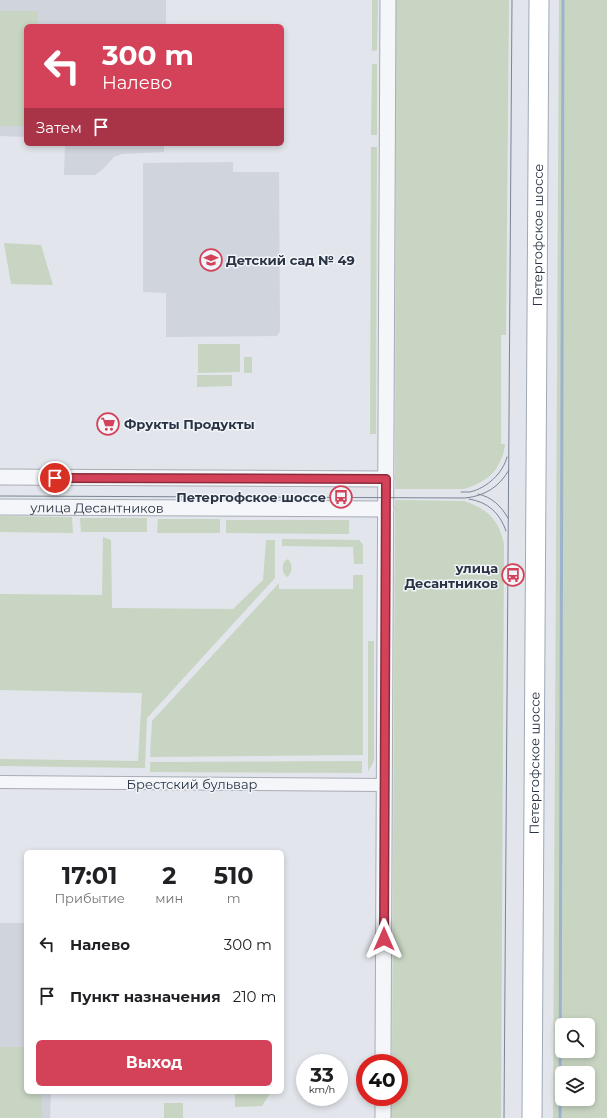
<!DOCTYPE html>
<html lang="ru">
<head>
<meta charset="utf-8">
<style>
	:root { --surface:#fff; --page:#f2f2f2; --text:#202124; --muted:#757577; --accent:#d4425a }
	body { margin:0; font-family:Montserrat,sans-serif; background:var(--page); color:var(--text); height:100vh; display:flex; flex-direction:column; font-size:15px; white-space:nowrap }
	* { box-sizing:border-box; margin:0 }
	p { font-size:13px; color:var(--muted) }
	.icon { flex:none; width:22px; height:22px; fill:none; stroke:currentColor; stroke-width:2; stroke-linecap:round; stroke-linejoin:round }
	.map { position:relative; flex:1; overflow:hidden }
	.panel { position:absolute; left:24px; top:850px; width:260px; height:244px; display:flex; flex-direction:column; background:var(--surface); border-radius:6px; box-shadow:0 2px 6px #0003 }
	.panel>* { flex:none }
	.guide { position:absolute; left:24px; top:24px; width:260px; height:122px; border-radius:6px; box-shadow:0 2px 6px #0003; background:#d4425a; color:#fff; overflow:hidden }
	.buttons { position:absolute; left:555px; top:1018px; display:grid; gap:8px }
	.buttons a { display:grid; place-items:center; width:40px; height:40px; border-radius:6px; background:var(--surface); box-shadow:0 2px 6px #0003; font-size:20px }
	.speed { position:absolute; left:296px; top:1054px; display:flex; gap:8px; font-size:20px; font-weight:700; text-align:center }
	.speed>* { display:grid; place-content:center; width:52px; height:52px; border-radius:50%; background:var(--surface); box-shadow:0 2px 6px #0003; line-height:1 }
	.speed small { font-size:10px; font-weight:400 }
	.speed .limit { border:6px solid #d22; background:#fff; color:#111 }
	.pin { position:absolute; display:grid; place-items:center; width:34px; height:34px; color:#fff; margin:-17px; border:2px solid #fff; border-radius:50%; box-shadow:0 1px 4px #0007 }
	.me { position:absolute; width:44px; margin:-22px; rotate:0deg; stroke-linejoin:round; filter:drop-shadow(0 0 3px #0008) }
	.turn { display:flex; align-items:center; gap:14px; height:84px; padding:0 12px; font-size:18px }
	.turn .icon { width:52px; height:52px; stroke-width:2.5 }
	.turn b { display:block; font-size:28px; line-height:34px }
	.then { display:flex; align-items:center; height:38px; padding:0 12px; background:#0003; gap:8px; font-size:15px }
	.eta { display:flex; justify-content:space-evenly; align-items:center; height:68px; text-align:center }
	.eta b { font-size:24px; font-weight:700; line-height:28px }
	.action { display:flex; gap:8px; margin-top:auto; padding:8px 12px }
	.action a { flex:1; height:46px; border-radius:6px; background:var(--accent); color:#fff; font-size:16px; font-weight:700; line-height:46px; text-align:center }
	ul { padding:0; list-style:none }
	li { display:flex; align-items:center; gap:12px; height:52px; padding:0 12px }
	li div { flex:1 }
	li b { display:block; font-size:15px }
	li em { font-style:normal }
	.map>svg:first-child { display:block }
</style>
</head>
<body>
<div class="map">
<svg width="607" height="1118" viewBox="0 0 607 1118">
	<rect width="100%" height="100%" fill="#e2e5eb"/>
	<path fill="#d0d4dd" d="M0 0H166V26H26V137L0 136Z
		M65 144H164V152L122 154 114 157 102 170 95 175H64Z
		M233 162V172H279L280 331 277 336 166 337V293L143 292V163Z
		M0 923H26V1092H51L50 1118H0Z"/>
	<path fill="#c7d5c2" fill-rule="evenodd" d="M372 0H378L377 50 372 51Z
		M396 0H509L506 335H501V444H505C504 449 504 453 502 457 496 475 481 484 464 489H395Z
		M559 0H607V1118H553ZM562 1025H588V1051H562ZM562 1073H588V1099H562Z
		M0 11H38V26H26V126H0Z
		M372 64H377V135H371Z
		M371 147H377L376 434H370Z
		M4 243 41 245 53 285 11 284Z
		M198 344H240V372L198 373Z
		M244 357H252V373H244Z
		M197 375H232V386L197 387Z
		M395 500 464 501C488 509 499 520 504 544L501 1118H391V1097H399V1063H392Z
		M0 516 72 517 73 533 0 532Z
		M80 518H147V532H81Z
		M158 519H220V533H157Z
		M226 520H349V534L226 533Z
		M103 537 111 540 112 608 233 609 263 580 266 540H275V578L147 718 145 768 0 766V759L138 761 142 693 0 690V594L102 595Z
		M282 539 359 540 362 543 363 545V564H354L353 547 282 546Z
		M288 559C293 564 293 573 287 577 281 572 281 562 288 559Z
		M353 575H363V755L150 757 152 721 279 583V589H353Z
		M368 641H374V760L372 765 368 771Z
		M362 761V773L150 772V762Z
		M0 1047H26V1092H42V1118H0Z
		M235 1092H271L262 1106 235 1107Z
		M164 1103H183V1118H164Z"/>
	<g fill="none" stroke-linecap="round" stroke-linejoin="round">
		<path stroke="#9bb4cc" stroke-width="3" d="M560 1118 563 0"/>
		<g stroke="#a7acb5" stroke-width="14">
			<path id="minor" d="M0 782 384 785"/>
		</g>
		<g stroke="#a7acb5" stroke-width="17">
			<g id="tertiary">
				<path d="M0 477 386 479"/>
				<path id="s1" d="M0 507 386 509"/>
				<path d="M383 1063 388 0"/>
				<path d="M383 1118V1097"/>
			</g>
		</g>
		<g stroke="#a0aab7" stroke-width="21">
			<g id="primary">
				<path id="s2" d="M532 1118 539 0"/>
			</g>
		</g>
		<use href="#minor" stroke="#f5f6f9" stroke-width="12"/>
		<use href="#tertiary" stroke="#f5f6f9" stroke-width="15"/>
		<use href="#primary" stroke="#fff" stroke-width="19"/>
		<path stroke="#7a8595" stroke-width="1" d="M461 492C464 492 467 492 470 492 487 488 503 473 507 457
			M478 494C492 497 501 506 508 518
			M0 496 465 498C485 496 499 487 509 470
			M469 499C488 502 500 513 506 531
			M504 1118 512 0"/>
	</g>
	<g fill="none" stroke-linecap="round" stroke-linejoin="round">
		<g stroke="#8a2b3a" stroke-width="10">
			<path id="route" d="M55 478 386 479 384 939"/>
		</g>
		<use href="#route" stroke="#d4425a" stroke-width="7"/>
	</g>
	<defs>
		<g id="school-ring" transform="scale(1.15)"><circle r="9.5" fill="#f1f4f8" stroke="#d4425a" stroke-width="1.5"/><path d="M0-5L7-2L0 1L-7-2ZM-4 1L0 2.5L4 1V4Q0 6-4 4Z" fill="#d4425a"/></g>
		<g id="supermarket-ring" transform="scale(1.15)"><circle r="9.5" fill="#f1f4f8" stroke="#d4425a" stroke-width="1.5"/><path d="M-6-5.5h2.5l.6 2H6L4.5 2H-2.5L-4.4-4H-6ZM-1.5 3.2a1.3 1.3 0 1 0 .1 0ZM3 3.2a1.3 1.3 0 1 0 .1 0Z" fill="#d4425a"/></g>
		<g id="bus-ring" transform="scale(1.15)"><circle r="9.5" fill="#f1f4f8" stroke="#d4425a" stroke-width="1.5"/><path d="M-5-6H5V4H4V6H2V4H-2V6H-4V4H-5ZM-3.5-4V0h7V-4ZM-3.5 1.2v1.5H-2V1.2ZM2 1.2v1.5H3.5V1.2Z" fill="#d4425a"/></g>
	</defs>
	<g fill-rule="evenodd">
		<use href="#school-ring" x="211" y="260"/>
		<use href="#supermarket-ring" x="108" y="424"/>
		<use href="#bus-ring" x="341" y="497"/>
		<use href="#bus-ring" x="513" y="575"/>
	</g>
	<g text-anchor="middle" stroke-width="3" stroke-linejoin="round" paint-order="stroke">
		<g font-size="13" fill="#293343" stroke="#f1f4f8">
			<text dy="5" stroke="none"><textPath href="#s2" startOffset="883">Петергофское шоссе</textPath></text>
			<text dy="5" stroke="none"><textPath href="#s1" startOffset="97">улица Десантников</textPath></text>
			<text dy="5" stroke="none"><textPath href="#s2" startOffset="355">Петергофское шоссе</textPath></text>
			<text x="192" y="789">Брестский бульвар</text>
		</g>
		<g font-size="13" font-weight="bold" fill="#293343" stroke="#f1f4f8" text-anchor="start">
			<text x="226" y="265">Детский сад № 49</text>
			<text x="124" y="429">Фрукты Продукты</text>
			<text x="326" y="502" text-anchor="end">Петергофское шоссе</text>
			<text x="498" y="573" text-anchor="end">улица<tspan x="498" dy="15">Десантников</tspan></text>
		</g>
	</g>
</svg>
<div class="buttons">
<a><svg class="icon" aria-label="search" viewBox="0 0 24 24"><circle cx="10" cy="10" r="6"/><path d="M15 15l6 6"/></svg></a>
<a><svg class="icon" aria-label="layers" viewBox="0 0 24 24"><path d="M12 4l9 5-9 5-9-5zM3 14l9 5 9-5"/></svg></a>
</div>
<div class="speed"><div>33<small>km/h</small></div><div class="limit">40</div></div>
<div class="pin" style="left:55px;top:478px;background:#d93025"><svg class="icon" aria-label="arrive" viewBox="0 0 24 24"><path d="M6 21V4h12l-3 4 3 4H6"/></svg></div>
<svg class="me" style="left:384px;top:939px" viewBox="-20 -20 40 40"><path d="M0-17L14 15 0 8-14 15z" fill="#d4425a" stroke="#fff" stroke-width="4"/></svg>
<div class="guide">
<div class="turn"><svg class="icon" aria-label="left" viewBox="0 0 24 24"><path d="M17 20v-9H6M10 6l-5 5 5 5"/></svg><div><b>300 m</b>Налево</div></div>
<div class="then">Затем<svg class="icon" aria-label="arrive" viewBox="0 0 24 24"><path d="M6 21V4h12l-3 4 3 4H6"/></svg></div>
</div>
<section class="panel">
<div class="eta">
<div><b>17:01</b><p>Прибытие</p></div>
<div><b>2</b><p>мин</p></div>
<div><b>510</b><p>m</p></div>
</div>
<ul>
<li><svg class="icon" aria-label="left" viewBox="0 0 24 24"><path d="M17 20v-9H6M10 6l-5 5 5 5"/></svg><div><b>Налево</b></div><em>300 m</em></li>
<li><svg class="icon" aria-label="arrive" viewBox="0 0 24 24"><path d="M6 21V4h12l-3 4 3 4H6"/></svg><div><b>Пункт назначения</b></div><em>210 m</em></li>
</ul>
<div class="action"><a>Выход</a></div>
</section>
</div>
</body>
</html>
